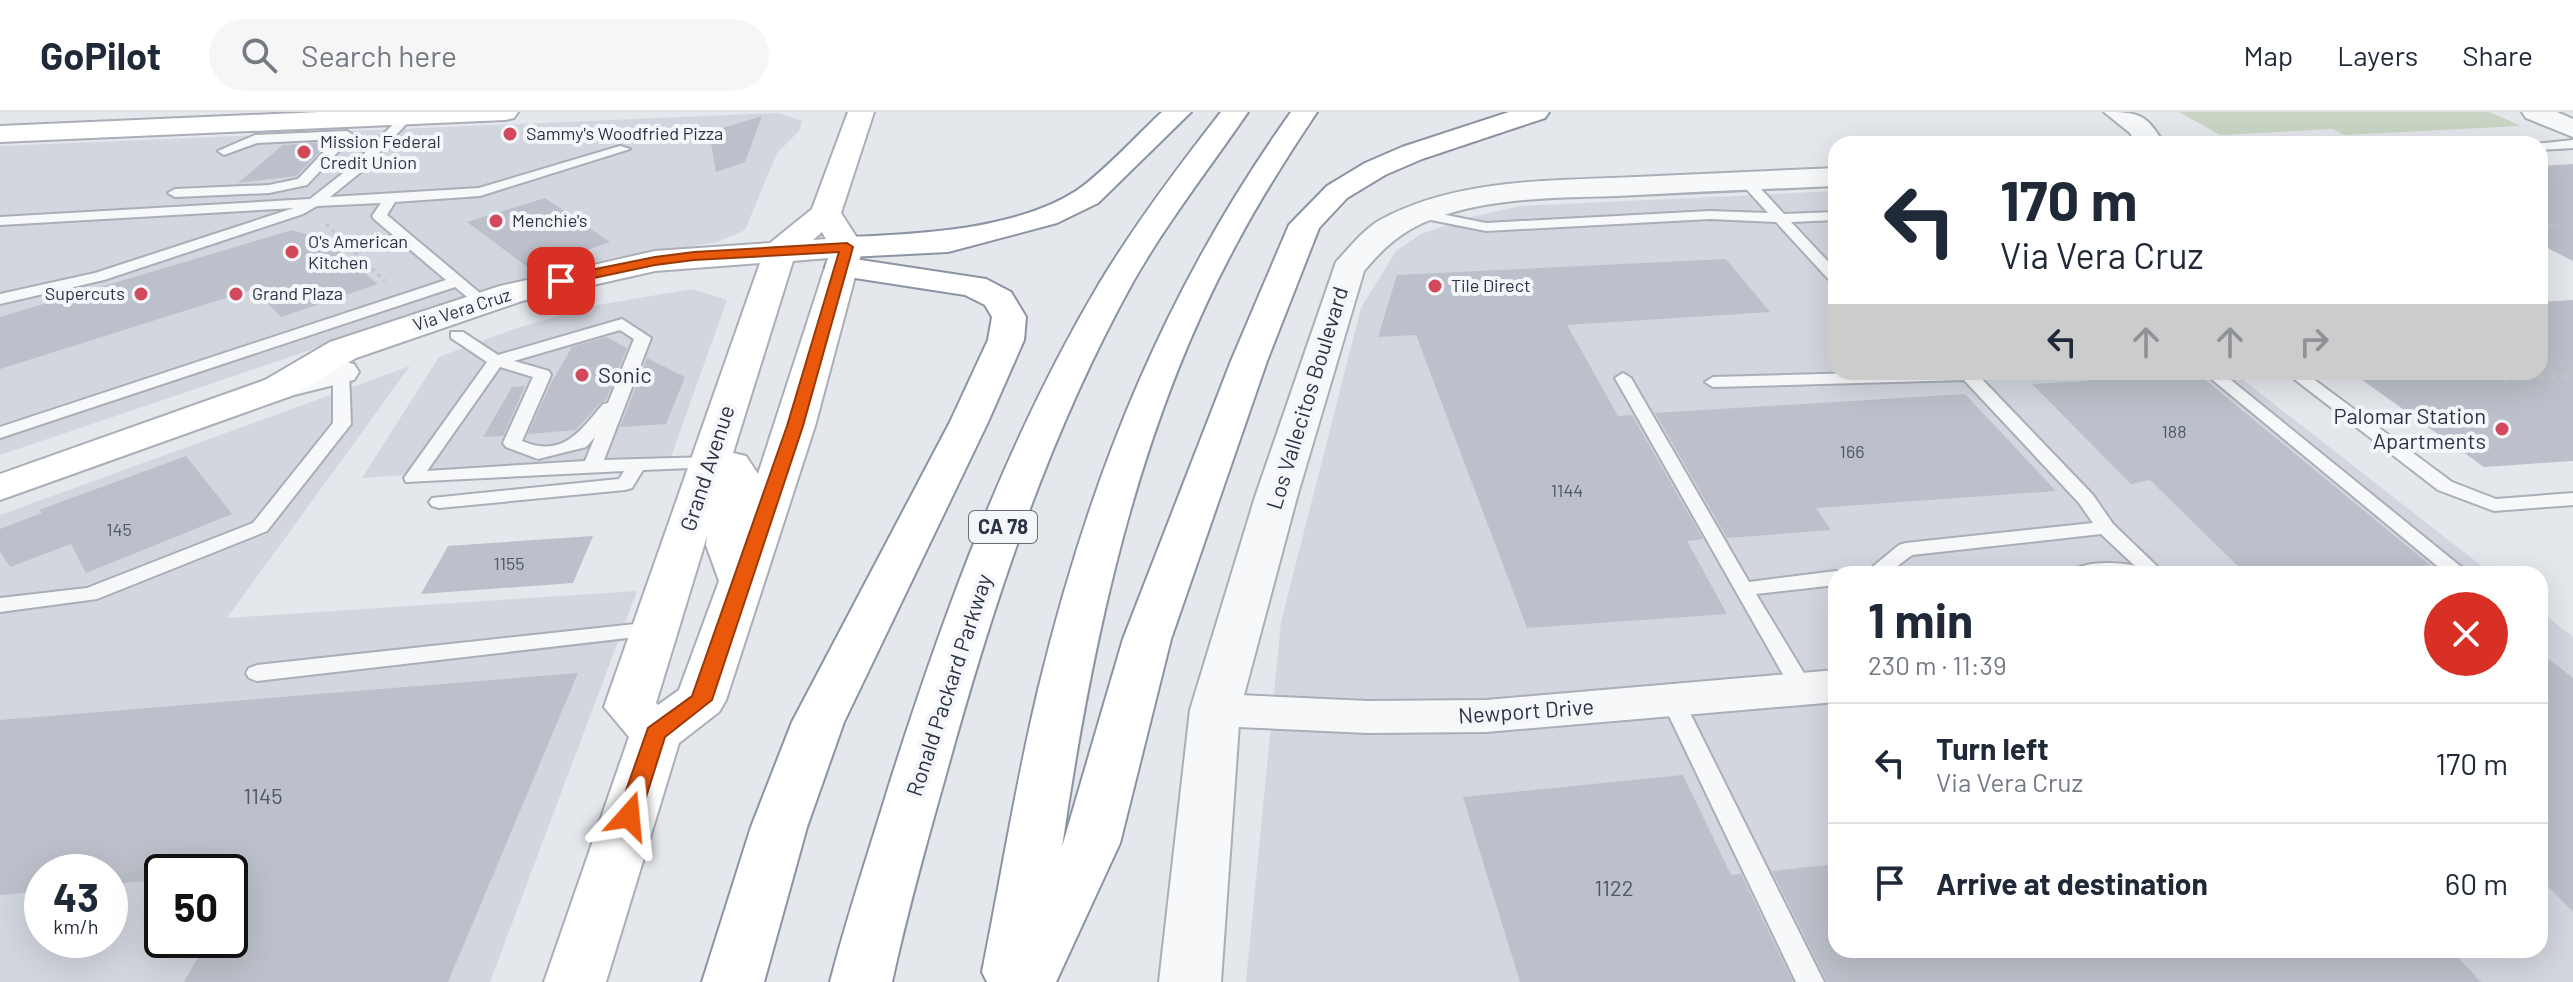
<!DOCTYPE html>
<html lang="en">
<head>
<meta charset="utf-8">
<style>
	:root { --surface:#fff; --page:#f6f6f7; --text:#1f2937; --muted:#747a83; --line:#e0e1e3 }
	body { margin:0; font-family:Barlow,sans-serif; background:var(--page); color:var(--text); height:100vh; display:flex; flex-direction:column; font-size:30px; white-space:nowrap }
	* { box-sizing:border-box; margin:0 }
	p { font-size:26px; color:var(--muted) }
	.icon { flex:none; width:44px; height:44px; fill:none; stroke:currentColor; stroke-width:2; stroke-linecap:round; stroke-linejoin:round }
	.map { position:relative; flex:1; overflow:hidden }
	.sheet { position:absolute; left:1828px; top:454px; width:720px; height:392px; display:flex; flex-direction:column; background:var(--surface); border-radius:24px; box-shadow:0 8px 32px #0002 }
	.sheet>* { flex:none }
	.banner { position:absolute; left:1828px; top:24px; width:720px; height:244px; border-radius:24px; box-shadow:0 8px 32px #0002; background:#fff; color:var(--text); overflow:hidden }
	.speed { position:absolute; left:24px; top:742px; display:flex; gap:16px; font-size:40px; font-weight:700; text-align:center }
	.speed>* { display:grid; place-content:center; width:104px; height:104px; border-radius:50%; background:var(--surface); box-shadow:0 8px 32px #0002; line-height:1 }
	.speed small { font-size:20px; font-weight:400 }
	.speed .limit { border:4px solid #111; border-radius:12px; background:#fff; color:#111 }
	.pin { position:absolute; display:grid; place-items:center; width:68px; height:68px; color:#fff; margin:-34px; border-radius:16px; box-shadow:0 4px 12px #0006 }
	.me { position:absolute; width:88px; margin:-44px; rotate:18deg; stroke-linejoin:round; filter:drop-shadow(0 0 6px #0008) }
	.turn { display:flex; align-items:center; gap:28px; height:168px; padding:0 40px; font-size:36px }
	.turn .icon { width:104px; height:104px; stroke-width:2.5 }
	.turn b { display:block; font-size:56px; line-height:68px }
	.lanes { display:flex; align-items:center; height:76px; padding:0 40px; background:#0003; justify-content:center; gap:40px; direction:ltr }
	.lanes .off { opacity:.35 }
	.round { display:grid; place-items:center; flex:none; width:84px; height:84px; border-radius:42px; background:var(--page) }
	.overview { display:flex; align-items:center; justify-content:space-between; height:136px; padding:0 40px }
	h1 { font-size:48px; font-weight:700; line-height:60px }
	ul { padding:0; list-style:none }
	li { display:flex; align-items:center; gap:24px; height:120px; padding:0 40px; border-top:2px solid var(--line) }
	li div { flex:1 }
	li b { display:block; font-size:30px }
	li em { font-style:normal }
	header { display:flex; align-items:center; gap:48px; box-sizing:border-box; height:112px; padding:0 40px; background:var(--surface); border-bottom:2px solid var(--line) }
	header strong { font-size:38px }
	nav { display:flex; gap:44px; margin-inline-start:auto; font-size:28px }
	.search { width:560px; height:72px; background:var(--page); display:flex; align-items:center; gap:20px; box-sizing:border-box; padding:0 28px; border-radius:44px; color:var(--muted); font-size:30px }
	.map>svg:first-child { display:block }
</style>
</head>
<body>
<header>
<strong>GoPilot</strong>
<div class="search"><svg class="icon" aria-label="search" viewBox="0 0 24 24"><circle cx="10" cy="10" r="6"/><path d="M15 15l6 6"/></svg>Search here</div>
<nav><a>Map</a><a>Layers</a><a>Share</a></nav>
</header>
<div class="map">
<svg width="2573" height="870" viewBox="0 0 2573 870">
	<rect width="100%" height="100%" fill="#e4e7ec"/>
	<path fill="#d2d6de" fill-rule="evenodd" d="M778 1 802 9 799 19 777 41 745 118 717 130 604 148 527 165 0 343V34Z
		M1836 79V260H2233L2492 462H1836V838H2540V499L2573 525V870H1246L1281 510 1361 196 1396 139 1421 122 1475 104 1521 94Z
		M692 177 727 188 671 345 362 366 439 245 517 216 598 193Z
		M410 254 227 506 637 479 490 870H0V403ZM42 760H110V828H42ZM162 760H230V828H162Z"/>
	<path fill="#c9d6c5" d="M2179 0H2490L2521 14 2344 23 2333 17 2220 23Z"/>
	<path fill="#bbc0ca" d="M762 4 745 50 716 60 709 20Z
		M329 30 296 64 238 71 283 33Z
		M2573 52V149L2540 132V54Z
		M545 86 610 130 530 157 467 110Z
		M292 118 326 128 378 172 281 205 254 177 0 257V205Z
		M1726 147 1770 200 1567 213 1618 304 1632 303 1703 427 1687 429 1727 502 1527 516 1416 223 1378 225 1397 163Z
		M2573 188V349L2484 355 2351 260H2540V190Z
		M606 225 627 236 606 288 601 290 576 318 528 322 550 273 572 235Z
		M647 246 685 265 666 312 620 315Z
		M2077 260H2196L2430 453 2342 462H2246L2150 368 2131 372 2032 272 2088 269Z
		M525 274 503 324 483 325 512 275Z
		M1965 282 2056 379 1816 396 1831 418 1727 426 1655 301Z
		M186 344 232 402 86 461 71 432 10 455 0 439V417L42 401 39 398Z
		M593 424 573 471 421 482 448 434Z
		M2540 540 2573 566V800L2540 766Z
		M578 561 448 870H184L208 828H230V760H162V768L110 772V760H42V779L0 783V608Z
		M1683 663 1731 763 1741 762 1793 870H1520L1463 685Z
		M1836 752V838H2451L2481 870H1827L1772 759Z"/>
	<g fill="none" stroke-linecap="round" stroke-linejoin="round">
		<g stroke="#a9aeb7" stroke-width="4">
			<path id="service" d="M404 1 414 4 361 60 330 85 479 76 620 34 630 37 480 84 395 90 387 103 487 187V193H477L455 175 0 326V315L446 168 374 107 372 104 381 91 317 94 303 102 104 168 0 192V182L95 161 294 96 0 113V105L310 87 352 54Z
				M347 19 353 23 351 26 307 73 269 81 175 85 168 81 175 77 269 73 298 67 336 27 257 31 224 43 218 39 255 23Z
				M2573 28V36L2540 38V32H2535Z
				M1746 65 1751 66 1784 102 1836 100V108L1791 110 1836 158V172L1831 170 1776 110 1710 107 1486 119 1421 106 1414 102 1421 98 1486 111 1710 99 1768 101 1739 69Z
				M622 207 651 226 604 348 709 345 716 347 718 351 716 355 643 358 632 376 625 378 439 396 432 394 429 390 432 386 619 367 624 359 406 370 404 366 487 250 451 226V220H463L498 243ZM620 218 634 227 608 291 603 292C579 321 562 346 522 329L551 263 549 259 514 249ZM500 255 533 265 503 331 506 335 538 347 586 335 595 325 585 349 427 359Z
				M341 255 349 260 351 312 267 419 97 487 0 500V486L87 476 253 411 333 311V260Z
				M1893 260H1975L2093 383 2113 412 2165 462H2069C2081 448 2118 450 2135 454L2101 422 1912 443 1887 462H1864L1899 433 1906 431 2093 411 2079 391 1964 268 1713 275 1705 270 1713 265Z
				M2203 260H2221L2470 462H2447Z
				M2285 260H2304L2452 370 2496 387 2573 381V393L2494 399 2438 378Z
				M1623 261 1631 266 1749 470 1836 459 1844 462H1836V473L1756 482 1813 576 1810 582H1794L1615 266Z
				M654 510 662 512 665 517 662 522 257 569 249 566 246 561 249 556 257 553Z
				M1672 579 1680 581 1683 587 1824 870H1796L1661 587 1664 581Z"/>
		</g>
		<g stroke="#a9aeb7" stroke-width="4">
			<path id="minor" d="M1836 558V590L1486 620 1368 621 1215 614 1199 610 1192 598 1199 586 1215 582 1368 589 1486 588Z"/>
		</g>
		<g stroke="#a9aeb7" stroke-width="4">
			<path id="tertiary" d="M2104 0C2138 0 2146 1 2164 32H2136L2130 21Z
				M2522 0H2557L2573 7V25L2526 6Z
				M1836 56V74C1763 77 1690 80 1617 84 1555 86 1489 85 1430 108 1402 119 1383 136 1364 159L1297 385 1240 598 1221 870H1159L1190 598 1255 385 1336 150C1350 135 1363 118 1380 108 1457 66 1551 69 1636 65 1702 62 1769 59 1836 56Z
				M341 249 354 252 359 260 354 268 278 287 265 284 259 276 265 268Z"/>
		</g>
		<g stroke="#a9aeb7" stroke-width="4">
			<path id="secondary" d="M320 0H518L514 6 505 8 0 30V14Z
				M848 0H874L841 101 863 135 815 314 726 588 719 600 679 631 606 870H544L629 625 604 595 760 151 655 159 522 189 356 246 291 284 0 388V362L265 268 330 230 500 174 655 139 770 131 812 97ZM822 120 826 127 813 128ZM828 146 758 362 746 344 733 341 793 149ZM707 424 706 433 719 469 679 578 658 593 656 591Z"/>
		</g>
		<g stroke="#8b94a3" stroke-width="4">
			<path id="motorway" d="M1162 0H1191L1098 91 1057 111 948 140 849 145 838 142 833 135 838 128 849 125C919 122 1015 118 1076 79 1102 62 1138 22 1162 0Z
				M1221 0H1248C1209 57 1167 110 1133 170 1047 325 992 495 945 666 926 733 907 801 892 870H830C847 804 869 739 889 673 944 500 1006 329 1099 172 1135 112 1178 55 1221 0Z
				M1291 0H1317C1289 42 1262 84 1238 129 1137 314 1092 528 1062 735L1123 527 1231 249 1289 113 1327 74 1365 51 1402 35 1509 0H1549L1545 6 1422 47 1385 63 1347 86 1319 116 1267 249 1171 527 1120 731 1056 870H987L982 860C1001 765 1016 669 1039 574 1091 361 1164 179 1291 0Z
				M841 145 986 167 1011 180 1026 205 1024 228 988 310 844 610 807 715 764 870H702L751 715 792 610 950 310 988 228 992 205 985 193 965 183 829 162 825 155 829 148Z"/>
		</g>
		<path stroke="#c2c5cb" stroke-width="3" stroke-dasharray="4 4" stroke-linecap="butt" d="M326 112 385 169
			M2540 114 2573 112"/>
		<path stroke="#c2c5cb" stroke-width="5" stroke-dasharray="6 6" stroke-linecap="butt" d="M2493 260 2507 269 2573 263"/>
		<use href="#service" fill="#f7f8fa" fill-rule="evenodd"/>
		<use href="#minor" fill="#f7f8fa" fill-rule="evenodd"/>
		<use href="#tertiary" fill="#f7f8fa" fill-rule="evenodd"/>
		<use href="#secondary" fill="#fff" fill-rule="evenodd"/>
		<use href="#motorway" fill="#fff" fill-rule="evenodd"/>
	</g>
	<path fill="#ea580c" stroke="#983908" stroke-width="2" d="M847 131 853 135 803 314 712 588 665 625 640 704 637 710 629 713 621 710 617 704 648 616 692 584 787 314 839 140 694 148 655 153 561 173 554 169 561 164 655 145 694 140Z"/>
	<g fill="#d1495b" stroke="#f4f6f9" stroke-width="3">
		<circle cx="510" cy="22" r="8"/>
		<circle cx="304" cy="40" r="8"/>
		<circle cx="496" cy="109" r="8"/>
		<circle cx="292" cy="140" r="8"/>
		<circle cx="1435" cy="174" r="8"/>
		<circle cx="141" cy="182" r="8"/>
		<circle cx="236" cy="182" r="8"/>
		<circle cx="582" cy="263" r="8"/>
		<circle cx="2502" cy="317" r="8"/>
	</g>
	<g text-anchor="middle" stroke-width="8" stroke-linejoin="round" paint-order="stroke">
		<g font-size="18" fill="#2b3445" stroke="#f4f6f9" text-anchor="start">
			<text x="526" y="28">Sammy's Woodfried Pizza</text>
			<text x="320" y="36">Mission Federal<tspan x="320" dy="21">Credit Union</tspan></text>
			<text x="512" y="115">Menchie's</text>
			<text x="308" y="136">O's American<tspan x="308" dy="21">Kitchen</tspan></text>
			<text x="1451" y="180">Tile Direct</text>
			<text x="125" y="188" text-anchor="end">Supercuts</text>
			<text x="252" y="188">Grand Plaza</text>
		</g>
		<g font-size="18" fill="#2b3445" stroke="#f4f6f9">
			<text transform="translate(462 198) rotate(-18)" y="6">Via Vera Cruz</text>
		</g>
		<g font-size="18" fill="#4f5766">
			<text x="2174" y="326">188</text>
			<text x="1852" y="346">166</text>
			<text x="1567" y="385">1144</text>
			<text x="119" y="424">145</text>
			<text x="509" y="458">1155</text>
		</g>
		<rect fill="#f4f6f9" stroke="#676e7b" stroke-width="2" x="969" y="399" width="68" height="32" rx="6"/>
		<g font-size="20" font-weight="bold" fill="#2b3445">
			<text x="1003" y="422">CA 78</text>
		</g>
		<g font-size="22" fill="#2b3445" stroke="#f4f6f9" text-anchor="start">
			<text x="598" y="271">Sonic</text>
			<text x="2486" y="312" text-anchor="end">Palomar Station<tspan x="2486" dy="25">Apartments</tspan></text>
		</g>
		<g font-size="22" fill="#2b3445" stroke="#f4f6f9">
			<text transform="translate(1307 286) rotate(-73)" y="8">Los Vallecitos Boulevard</text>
			<text transform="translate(707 356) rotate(-72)" y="8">Grand Avenue</text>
			<text transform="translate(949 573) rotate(-72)" y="8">Ronald Packard Parkway</text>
			<text transform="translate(1526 599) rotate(-4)" y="8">Newport Drive</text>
		</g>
		<g font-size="22" fill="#4f5766">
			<text x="263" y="692">1145</text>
			<text x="1614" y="784">1122</text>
		</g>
	</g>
</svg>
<div class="speed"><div>43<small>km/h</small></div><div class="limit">50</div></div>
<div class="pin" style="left:561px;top:169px;background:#d93025"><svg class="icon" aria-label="arrive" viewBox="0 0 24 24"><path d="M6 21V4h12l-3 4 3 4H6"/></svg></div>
<svg class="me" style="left:629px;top:704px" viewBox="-20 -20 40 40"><path d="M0-17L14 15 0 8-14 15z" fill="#ea580c" stroke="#fff" stroke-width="4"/></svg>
<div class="banner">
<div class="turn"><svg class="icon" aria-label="left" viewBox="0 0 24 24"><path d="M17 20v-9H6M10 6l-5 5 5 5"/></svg><div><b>170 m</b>Via Vera Cruz</div></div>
<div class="lanes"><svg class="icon" aria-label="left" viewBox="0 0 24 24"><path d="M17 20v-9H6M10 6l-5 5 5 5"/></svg><svg class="icon off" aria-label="ahead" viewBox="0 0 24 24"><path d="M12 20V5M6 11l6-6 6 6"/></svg><svg class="icon off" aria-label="ahead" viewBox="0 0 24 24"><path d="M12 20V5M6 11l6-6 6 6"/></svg><svg class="icon off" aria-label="right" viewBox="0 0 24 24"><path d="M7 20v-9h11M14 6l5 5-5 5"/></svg></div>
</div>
<section class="sheet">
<div class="overview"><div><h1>1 min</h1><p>230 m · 11:39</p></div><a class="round" style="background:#d93025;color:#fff"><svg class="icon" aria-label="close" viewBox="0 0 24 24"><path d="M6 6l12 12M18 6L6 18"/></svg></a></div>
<ul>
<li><svg class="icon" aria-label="left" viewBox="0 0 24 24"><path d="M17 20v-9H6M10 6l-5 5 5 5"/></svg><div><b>Turn left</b><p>Via Vera Cruz</p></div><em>170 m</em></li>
<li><svg class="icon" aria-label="arrive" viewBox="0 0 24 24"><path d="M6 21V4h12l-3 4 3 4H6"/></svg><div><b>Arrive at destination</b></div><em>60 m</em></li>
</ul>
</section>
</div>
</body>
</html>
